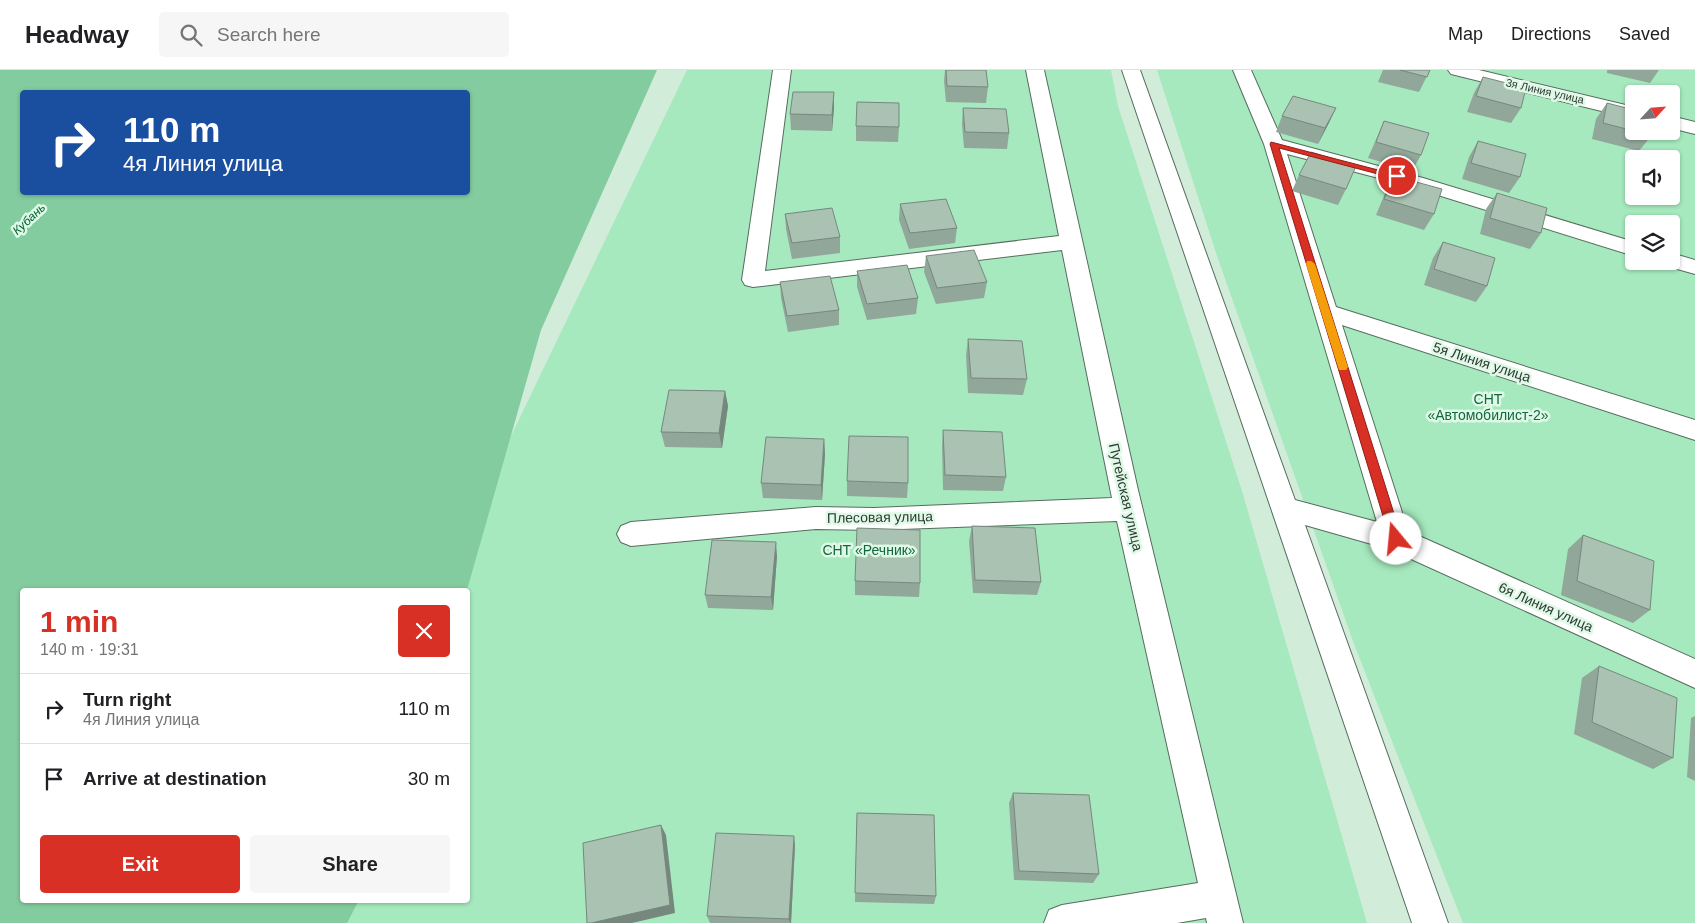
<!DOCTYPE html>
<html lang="en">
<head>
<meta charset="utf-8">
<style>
	:root { --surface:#fff; --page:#f6f6f6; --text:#202124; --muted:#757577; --line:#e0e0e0; --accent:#d93025 }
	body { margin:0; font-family:Arial,sans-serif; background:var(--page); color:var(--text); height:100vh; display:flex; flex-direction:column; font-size:19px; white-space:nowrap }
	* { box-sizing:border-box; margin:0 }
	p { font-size:16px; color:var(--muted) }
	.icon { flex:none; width:28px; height:28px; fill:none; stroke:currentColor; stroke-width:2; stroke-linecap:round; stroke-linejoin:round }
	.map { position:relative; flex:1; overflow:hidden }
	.details { position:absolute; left:20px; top:518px; width:450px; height:315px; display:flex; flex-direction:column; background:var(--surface); border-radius:5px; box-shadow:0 1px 4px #0004 }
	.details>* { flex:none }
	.guide { position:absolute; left:20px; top:20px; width:450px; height:105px; border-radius:5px; box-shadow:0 1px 4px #0004; background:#1a4fa0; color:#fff; overflow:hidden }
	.needle { width:32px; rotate:64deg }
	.controls { position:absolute; left:1625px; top:15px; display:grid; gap:10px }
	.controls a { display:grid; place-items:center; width:55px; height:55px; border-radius:5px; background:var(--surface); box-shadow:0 1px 4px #0004; font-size:25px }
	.pin { position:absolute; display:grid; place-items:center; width:42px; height:42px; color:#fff; margin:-21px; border:2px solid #fff; border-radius:50%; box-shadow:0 1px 5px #0007 }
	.me { position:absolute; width:55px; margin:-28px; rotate:343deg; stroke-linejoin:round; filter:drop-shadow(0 0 4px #0008) }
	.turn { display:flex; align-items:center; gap:18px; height:105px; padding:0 20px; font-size:22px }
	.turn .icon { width:65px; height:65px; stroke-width:2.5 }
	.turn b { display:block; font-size:35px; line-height:42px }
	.round { display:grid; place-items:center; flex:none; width:52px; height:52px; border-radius:5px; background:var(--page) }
	.head { display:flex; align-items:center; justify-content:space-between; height:85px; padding:0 20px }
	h1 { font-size:30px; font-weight:800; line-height:38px; color:var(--accent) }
	.action { display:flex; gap:10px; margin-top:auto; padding:10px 20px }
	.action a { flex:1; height:58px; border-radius:5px; background:var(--accent); color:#fff; font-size:20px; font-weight:800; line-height:58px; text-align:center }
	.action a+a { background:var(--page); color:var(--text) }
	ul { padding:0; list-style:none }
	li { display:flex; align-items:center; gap:15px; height:70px; padding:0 20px; border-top:1px solid var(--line) }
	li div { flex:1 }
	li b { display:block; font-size:19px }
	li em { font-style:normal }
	header { display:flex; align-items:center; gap:30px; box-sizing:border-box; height:70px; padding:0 25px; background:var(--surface); border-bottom:1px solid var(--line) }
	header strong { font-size:24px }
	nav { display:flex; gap:28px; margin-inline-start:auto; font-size:18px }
	.search { width:350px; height:45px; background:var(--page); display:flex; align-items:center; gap:12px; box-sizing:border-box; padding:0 18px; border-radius:5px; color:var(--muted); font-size:19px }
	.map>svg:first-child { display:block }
</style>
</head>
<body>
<header>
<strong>Headway</strong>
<div class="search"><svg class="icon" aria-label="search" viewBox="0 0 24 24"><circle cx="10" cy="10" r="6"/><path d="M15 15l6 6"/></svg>Search here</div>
<nav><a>Map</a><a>Directions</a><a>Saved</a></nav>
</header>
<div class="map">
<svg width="1695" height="853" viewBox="0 0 1695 853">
	<rect width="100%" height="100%" fill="#d2ecda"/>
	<path fill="#a6e9be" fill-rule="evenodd" d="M687 0H1111L1118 36 1242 421 1367 853H276L287 830H468V520H437Z
		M1157 0H1695V853H1463L1354 574 1217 186ZM1634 24H1671V61H1634ZM1634 89H1671V126H1634ZM1634 154H1671V191H1634Z"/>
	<path fill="#83cc9f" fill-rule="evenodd" d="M0 0H657L541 260 467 520H22V830H359L347 853H0ZM22 22H468V122H22Z"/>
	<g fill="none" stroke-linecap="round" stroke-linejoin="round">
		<g stroke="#566d5e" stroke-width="2">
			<path id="minor" d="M773 0H791L765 201 1059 166 1026 0H1044L1138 420 1243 853H1207L1206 848 1177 853H1044L1049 840 1062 835 1198 813 1117 451 874 460 816 459 631 476 621 472 617 464 621 456 631 452 816 437 874 438 1112 428 1062 180 753 217 745 215 742 210Z
				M1122 0H1140L1295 430 1377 452 1264 74 1233 0H1251L1282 70 1423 108 1634 172V186L1409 116 1287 84 1336 237 1695 350V370L1342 255 1408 461 1695 589V618L1389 479 1305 455 1448 853H1412Z
				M1448 0H1479L1634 37V49L1451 4Z
				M1671 46 1695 52V64L1671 58Z
				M1671 183 1695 190V204L1663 195 1661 191H1671Z"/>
		</g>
		<use href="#minor" fill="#fff" fill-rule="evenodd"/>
	</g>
	<path fill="#91a799" d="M945 0H986L988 17 986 33 946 32 944 11Z
		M1383 0H1430L1419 22 1378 12Z
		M1607 0H1659L1650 13 1607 3Z
		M1483 7 1521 38 1511 53 1467 42 1474 23Z
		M834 22V38L832 61 791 60 790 44Z
		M1607 33 1651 66 1639 81 1592 69 1596 49Z
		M963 38 1009 63 1007 79 964 78 962 54Z
		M1336 38 1318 74 1276 62 1282 46Z
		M1384 51 1421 85 1412 101 1368 88Z
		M856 56 899 57 898 72 856 71Z
		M1478 71 1520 107 1509 123 1462 109 1469 87Z
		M1299 105 1346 119 1338 135 1292 121Z
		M1394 106 1434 144 1424 160 1376 145 1386 121Z
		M1497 123 1541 163 1530 179 1480 164 1486 139Z
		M900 134 957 158 955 173 909 179 899 150Z
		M785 144 840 167V183L792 189 786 159Z
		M1443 172 1487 216 1476 232 1424 215 1433 188Z
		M926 186 987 212 984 228 936 234 924 202Z
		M857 201 918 228 916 244 867 250 857 217Z
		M780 212 839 240V255L788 262 781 228Z
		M968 269 1027 309 1023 325 968 323 966 285Z
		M725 321 728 336 722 378 665 377 661 362Z
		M943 360 1006 407 1003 421 943 420 942 375Z
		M824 369 825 384 822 430 763 428 761 413Z
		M847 411 908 413 907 428 847 426Z
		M972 456 1041 512 1037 525 973 523 969 471Z
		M1583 465 1650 540 1633 553 1561 525 1568 479Z
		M777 486 773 540 708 538 705 525Z
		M855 511 920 513 919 527 855 525Z
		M1599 596 1673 688 1653 699 1574 664 1582 608Z
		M1695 646V711L1687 707 1691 648Z
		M1013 723 1099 804 1093 813 1014 810 1009 733Z
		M857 743 936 826 934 834 855 832Z
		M795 775 791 853H710L707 846Z"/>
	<path fill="#76887d" d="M834 22V38L832 61V45Z
		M1336 38 1329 53 1318 74 1325 58Z
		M725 321 728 336 722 378 719 363Z
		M824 369 825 384 822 430 821 415Z
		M776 472 777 486 773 540 771 527Z
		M661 755 666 765 675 843 632 853H591Z
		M794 766 795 775 791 853H790L789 849Z"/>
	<path fill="#a9c2b2" stroke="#76887d" d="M946 0H986L988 17 947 16Z
		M1400 0H1430L1427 7Z
		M1483 7 1526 18 1521 38 1476 26Z
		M793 22H834L832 45 790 44Z
		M1293 26 1336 38 1325 58 1282 46Z
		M857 32 899 33V57L856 56Z
		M1607 33 1634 40V61L1603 53Z
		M963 38 1006 39 1009 63 965 62Z
		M1384 51 1429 63 1421 85 1376 72Z
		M1634 61H1652L1651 66Z
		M1478 71 1526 84 1520 107 1471 93Z
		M1311 82 1356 96 1346 119 1299 105Z
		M1394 106 1442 119 1434 144 1384 129Z
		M1497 123 1547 138 1541 163 1490 148Z
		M946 129 957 158 910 163 900 134Z
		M832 138 840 167 792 173 785 144Z
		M1443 172 1495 188 1487 216 1434 199Z
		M974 180 987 212 937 218 926 186Z
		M907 195 918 228 867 234 857 201Z
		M830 206 839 240 787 246 780 212Z
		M968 269 1022 271 1027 309 971 308Z
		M669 320 725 321 719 363 661 362Z
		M943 360 1002 362 1006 407 945 405Z
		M849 366 908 367V413L847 411Z
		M766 367 824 369 821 415 761 413Z
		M972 456 1035 458 1041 512 975 510Z
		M857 458 920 460V513L855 511Z
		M1583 465 1654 491 1650 540 1577 511Z
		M712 470 776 472 771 527 705 525Z
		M1599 596 1677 628 1673 688 1592 652Z
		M1013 723 1089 725 1099 804 1019 801Z
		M857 743 934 745 936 826 855 823Z
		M661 755 670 835 591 853H587L583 773Z
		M716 763 794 766 789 849 707 846Z"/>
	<path fill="#d93025" stroke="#8d1f18" d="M1271 72 1401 106 1397 109 1279 78 1402 469 1400 473H1392L1390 469 1270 74Z"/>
	<path fill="#f59e0b" d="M1307 191H1311L1315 194 1348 297 1346 300H1339L1338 297 1306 194Z"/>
	<g text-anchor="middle" stroke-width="5" stroke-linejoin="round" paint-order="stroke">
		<g font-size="11" fill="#303a34" stroke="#dff9e7">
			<text transform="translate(1545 21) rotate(13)" y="4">3я Линия улица</text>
		</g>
		<g font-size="12" font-style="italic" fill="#056037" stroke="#dff9e7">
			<text transform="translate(29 149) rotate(-43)" y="4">Кубань</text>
		</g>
		<g font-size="14" fill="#303a34" stroke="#dff9e7">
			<text transform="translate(1482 292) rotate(18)" y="5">5я Линия улица</text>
			<text transform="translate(1126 427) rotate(77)" y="5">Путейская улица</text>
			<text transform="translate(880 447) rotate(-1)" y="5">Плесовая улица</text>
			<text transform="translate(1546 537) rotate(24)" y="5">6я Линия улица</text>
		</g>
		<g font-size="14" fill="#12673e" stroke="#dff9e7">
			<text x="1488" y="334">СНТ<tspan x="1488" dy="16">«Автомобилист-2»</tspan></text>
			<text x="869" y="485">СНТ «Речник»</text>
		</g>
	</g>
</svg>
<div class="controls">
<a><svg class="needle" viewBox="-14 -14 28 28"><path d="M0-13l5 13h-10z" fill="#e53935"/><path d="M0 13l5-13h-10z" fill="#757577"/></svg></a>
<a><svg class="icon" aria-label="sound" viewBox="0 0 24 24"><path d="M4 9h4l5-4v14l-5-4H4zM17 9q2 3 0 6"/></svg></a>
<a><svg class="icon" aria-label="layers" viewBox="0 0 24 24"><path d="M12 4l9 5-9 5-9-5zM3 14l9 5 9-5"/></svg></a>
</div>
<div class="pin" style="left:1397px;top:106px;background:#d93025"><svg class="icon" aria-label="arrive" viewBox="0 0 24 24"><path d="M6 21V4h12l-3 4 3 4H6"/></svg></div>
<svg class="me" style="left:1396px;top:469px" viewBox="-20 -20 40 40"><circle r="19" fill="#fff"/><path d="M0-13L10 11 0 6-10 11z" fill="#d93025"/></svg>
<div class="guide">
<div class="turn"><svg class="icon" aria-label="right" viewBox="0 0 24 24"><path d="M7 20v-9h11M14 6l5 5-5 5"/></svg><div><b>110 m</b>4я Линия улица</div></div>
</div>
<section class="details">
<div class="head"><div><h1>1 min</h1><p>140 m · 19:31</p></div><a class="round" style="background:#d93025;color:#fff"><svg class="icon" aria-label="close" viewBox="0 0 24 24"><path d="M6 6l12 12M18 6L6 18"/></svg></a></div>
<ul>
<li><svg class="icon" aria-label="right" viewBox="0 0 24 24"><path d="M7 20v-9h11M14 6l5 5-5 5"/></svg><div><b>Turn right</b><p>4я Линия улица</p></div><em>110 m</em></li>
<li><svg class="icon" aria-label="arrive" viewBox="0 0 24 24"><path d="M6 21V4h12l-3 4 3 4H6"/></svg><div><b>Arrive at destination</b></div><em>30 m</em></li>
</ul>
<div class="action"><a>Exit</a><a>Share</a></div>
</section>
</div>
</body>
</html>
